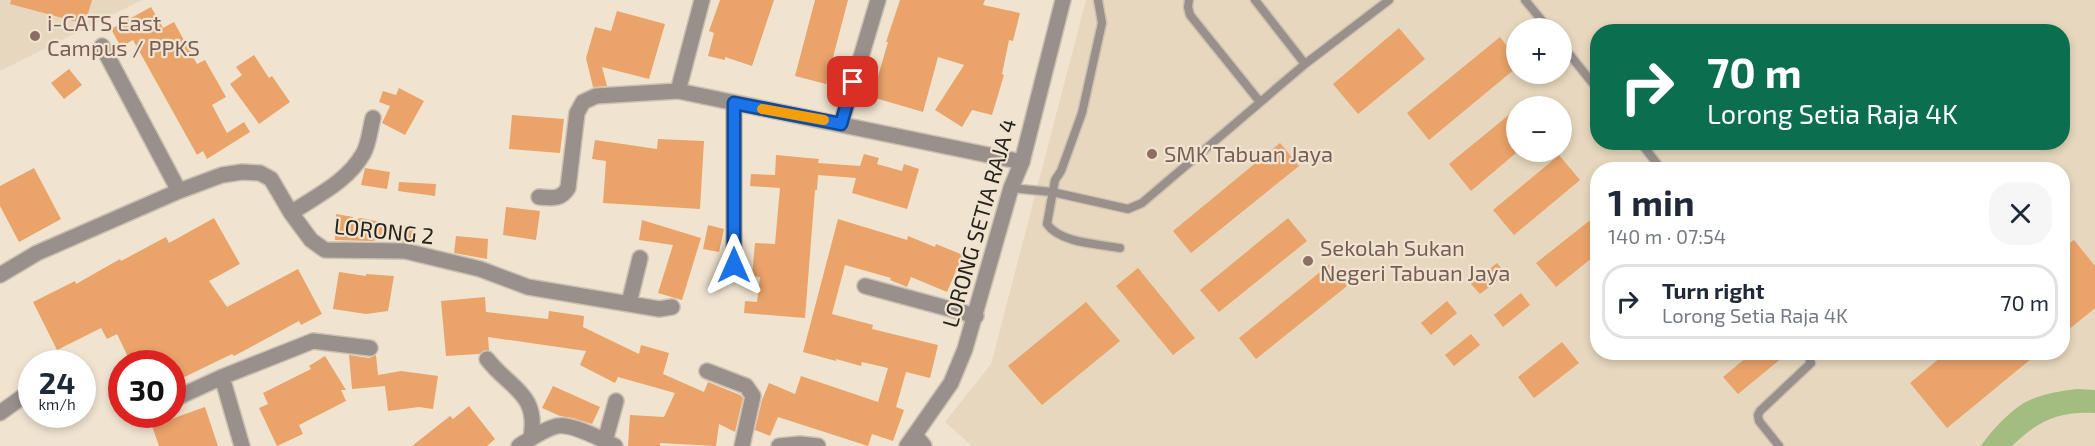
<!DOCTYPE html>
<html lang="en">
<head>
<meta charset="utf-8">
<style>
	:root { --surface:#fff; --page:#f6f6f7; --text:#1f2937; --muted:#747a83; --line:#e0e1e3 }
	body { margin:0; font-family:"Exo 2",sans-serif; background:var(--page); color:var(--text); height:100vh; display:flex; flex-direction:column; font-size:22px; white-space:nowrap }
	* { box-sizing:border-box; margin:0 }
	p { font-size:20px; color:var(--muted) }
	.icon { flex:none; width:33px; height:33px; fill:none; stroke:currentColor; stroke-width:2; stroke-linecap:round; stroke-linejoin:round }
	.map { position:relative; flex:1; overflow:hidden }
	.side { position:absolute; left:1590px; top:162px; width:480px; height:198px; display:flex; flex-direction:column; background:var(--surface); border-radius:24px; box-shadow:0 3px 9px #0003 }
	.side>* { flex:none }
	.top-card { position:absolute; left:1590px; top:24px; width:480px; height:126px; border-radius:24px; box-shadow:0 3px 9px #0003; background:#0b6e4f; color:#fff; overflow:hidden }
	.buttons { position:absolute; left:1506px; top:18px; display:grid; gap:12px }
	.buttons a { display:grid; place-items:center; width:66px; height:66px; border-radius:50%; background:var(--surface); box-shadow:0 3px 9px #0003; font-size:30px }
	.speed { position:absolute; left:18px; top:350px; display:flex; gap:12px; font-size:30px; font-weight:700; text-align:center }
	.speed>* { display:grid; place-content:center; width:78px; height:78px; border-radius:50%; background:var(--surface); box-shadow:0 3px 9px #0003; line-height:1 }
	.speed small { font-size:15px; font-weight:400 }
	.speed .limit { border:9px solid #d22; background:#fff; color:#111 }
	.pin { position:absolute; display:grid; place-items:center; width:51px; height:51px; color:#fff; margin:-26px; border-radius:12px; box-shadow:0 3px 9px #0006 }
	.me { position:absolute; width:66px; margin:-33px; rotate:0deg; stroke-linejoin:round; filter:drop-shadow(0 0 4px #0008) }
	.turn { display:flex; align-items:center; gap:21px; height:126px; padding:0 18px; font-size:27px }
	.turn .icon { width:78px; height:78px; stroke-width:2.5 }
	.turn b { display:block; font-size:42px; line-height:51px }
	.round { display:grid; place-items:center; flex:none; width:63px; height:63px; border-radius:24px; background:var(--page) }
	.head { display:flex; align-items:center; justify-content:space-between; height:102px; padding:0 18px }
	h1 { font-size:36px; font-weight:700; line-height:45px }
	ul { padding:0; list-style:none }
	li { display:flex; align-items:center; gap:18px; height:75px; margin:0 12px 9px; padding:0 6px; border:3px solid var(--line); border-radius:24px }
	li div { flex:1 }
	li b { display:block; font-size:22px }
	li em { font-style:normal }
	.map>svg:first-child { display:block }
</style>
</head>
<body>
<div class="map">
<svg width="2095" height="446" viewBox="0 0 2095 446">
	<rect width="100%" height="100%" fill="#f0e4d1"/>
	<path fill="#e7d7be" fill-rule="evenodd" d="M0 0H142L0 71Z
		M1086 0H2095V446H972L945 422 991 364ZM1516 28H1562V74H1516ZM1598 32H2062V142H1598ZM1516 106H1562V152H1516ZM1598 170H2062V352H1598Z"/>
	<path fill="#a3bd81" d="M2077 389 2095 390V413C2058 411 2038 421 2012 446H1981C1991 431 2013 407 2030 400 2045 393 2061 391 2077 389Z"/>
	<path fill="#eaa369" d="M11 0H92L85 24 10 4Z
		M720 0H774L752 66 725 57V60L708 56 714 33 709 31Z
		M815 0H848L826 84 795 76Z
		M900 0H985L983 5 1020 13 1013 41 1009 40 1002 74 1004 75 992 115 972 110 962 127 935 110 964 65 938 57 923 112 872 97 888 42H886Z
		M151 7 163 28 174 22 197 64 205 60 226 97 212 105 227 133 244 122 250 132 207 159 203 151 197 155 133 40 121 47 111 29Z
		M617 11 665 24 649 79 602 67 607 86 593 87 586 58 595 27 611 31Z
		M1399 28 1425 59 1358 114 1333 84Z
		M1500 37 1516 58V68L1429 140 1407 113Z
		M254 55 269 78 272 76 290 102 259 124 230 84 242 75 236 67Z
		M69 69 82 85 64 99 51 83Z
		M399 88 424 101 405 135 382 123 390 106 379 102 383 91 396 95Z
		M1516 109V153L1471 191 1449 164Z
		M512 115 564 119 560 153 509 149Z
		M658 139 704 141 700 209 603 203 606 161 592 159 595 140 657 149Z
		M1280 143 1299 166 1191 253 1173 231Z
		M864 154 879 158 877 164 902 171 904 164 919 169 907 209 852 193 856 178 818 175 817 190H815L805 318 744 313 745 301 757 302 760 277 752 276 755 243 775 244 780 188 750 186 751 174 775 175 776 155 819 159 818 163 860 166Z
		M1559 155 1580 180 1514 235 1493 210Z
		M34 168 61 219 19 242 0 206V186Z
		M365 168 390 172 387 189 361 185Z
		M399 182 436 184 435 196 398 191Z
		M506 207 540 211 536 240 503 235Z
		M336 214 353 217V220L361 218 381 222 385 238 372 241 335 240Z
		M1598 214V253L1556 287 1536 263Z
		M214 218 240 264 209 281 227 307 298 269 322 314 301 325 299 321 234 356 232 354 172 383V363H131L117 334 107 339 101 328 57 350 33 302 75 281 76 284 120 259 121 261 166 237 169 243Z
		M1288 218 1307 241 1219 312 1200 290Z
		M838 219 907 240 908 236 935 247 936 244 963 255 947 292 911 277 907 287 890 280 891 278 845 265 832 314 873 325 872 329 938 345 930 378 906 372 896 407 904 410 893 441 872 434 868 446 778 417 770 436 755 430 762 400 769 383 795 394 801 376 878 402 888 368 862 362 861 366 836 359V361L803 352Z
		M642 220 701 238 682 300 658 293 673 245 639 240Z
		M398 225 414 227 412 243 397 241Z
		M708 225 724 229 719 252 703 249Z
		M456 236 488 239 487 259 454 253Z
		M2074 240 2095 266V308L2062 335V249Z
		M1497 263 1506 274 1480 294 1471 284Z
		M1330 264 1347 286 1256 359 1239 338Z
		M1138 268 1195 338 1173 355 1116 286Z
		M339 272 366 276V274L394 276 388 311 366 314 333 309Z
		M1521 293 1530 305 1503 327 1494 315Z
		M485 297 486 312 548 319 549 311 584 316 583 327 639 354 641 345 669 353 663 374 704 392 708 382 740 395 743 398 735 432 719 424 716 446 660 443V446H628L630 415 664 417 675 393 618 377 615 383 580 365 586 351 488 337 489 350H485L479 354 446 356 441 301Z
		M1447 301 1457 313 1431 335 1421 323Z
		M1086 302 1120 341 1042 405 1008 366Z
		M1471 334 1480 345 1454 366 1445 355Z
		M1562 342 1579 363 1534 398 1518 377Z
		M1753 352H1789L1738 394 1723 377Z
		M1947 352H2026L2031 359 1947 428 1910 383Z
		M349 355 369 358 376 355 378 375 401 371 438 376 433 409 419 407 388 411 385 386 352 389Z
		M325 356 346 390H341L346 401 299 425 303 434 277 446 259 408 268 404 263 393 311 369 309 366Z
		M553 386 600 407 592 424 573 418 560 416 542 408Z
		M469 406 495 439 487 446H412L450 416 453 419Z
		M205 407 218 446H159L152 426Z"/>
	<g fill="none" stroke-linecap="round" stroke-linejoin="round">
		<g stroke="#ccc1b0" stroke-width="11">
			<path id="service" d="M1098 0 1102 23 1082 113 1061 171 1055 180 1047 224C1060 243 1098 244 1120 248
				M1189 0 1188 7 1190 15 1260 102
				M1255 0 1305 64
				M1525 0 1548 28
				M1562 45 1598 90
				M1640 142 1662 170
				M1011 188 1052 192 1128 209 1142 203 1305 64 1389 0
				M1779 446 1759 421 1758 415 1760 411 1811 363 1807 352"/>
		</g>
		<g stroke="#ccc1b0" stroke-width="18">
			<path id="minor" d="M102 46 179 191
				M678 91 702 0
				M734 103V265
				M841 124 878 0
				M539 197C552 198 561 200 568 188L577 113 583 102 596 96 678 91 1022 162
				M291 213C316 196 347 182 363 154 369 144 370 129 373 118
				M0 275 37 253 179 191 222 175 242 172 260 173 271 179 291 213 311 240 325 250 405 251 480 269 528 287 659 309 672 307
				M865 286 976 316
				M629 303 640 258
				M487 359C509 388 539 393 531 437
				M707 371 746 386 753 396 742 446
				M222 377 242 446
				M172 400 222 377 313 341 370 348
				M0 413 32 390
				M915 435 924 446
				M605 441 616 401
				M519 446C530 439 544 429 557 426 572 423 601 439 615 446
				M779 446 800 444 818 446"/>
		</g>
		<g stroke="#ccc1b0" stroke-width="18">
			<path id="tertiary" d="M907 446 951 383 965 349 1011 188 1022 162 1063 0"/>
		</g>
		<use href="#service" stroke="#99908c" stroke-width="8"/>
		<use href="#minor" stroke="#99908c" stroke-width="15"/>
		<use href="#tertiary" stroke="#99908c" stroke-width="15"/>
	</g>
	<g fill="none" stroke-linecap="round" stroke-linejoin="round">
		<g stroke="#114b97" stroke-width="15">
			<path id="route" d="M734 265V103L841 124 853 82"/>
		</g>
		<use href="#route" stroke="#1a73e8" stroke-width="10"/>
		<path stroke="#f59e0b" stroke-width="10" d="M762 109 824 120"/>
	</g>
	<g fill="#8d6e63" stroke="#f0e4d1" stroke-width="2">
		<circle cx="35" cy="36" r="6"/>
		<circle cx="1152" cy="154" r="6"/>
		<circle cx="1308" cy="261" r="6"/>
	</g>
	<g text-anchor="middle" stroke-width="4.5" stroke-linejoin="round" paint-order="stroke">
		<g font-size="22" fill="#785e54" stroke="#f0e4d1" text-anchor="start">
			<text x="47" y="31">i-CATS East<tspan x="47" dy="25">Campus / PPKS</tspan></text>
			<text x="1164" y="162">SMK Tabuan Jaya</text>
			<text x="1320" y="256">Sekolah Sukan<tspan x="1320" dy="25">Negeri Tabuan Jaya</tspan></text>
		</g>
		<g font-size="22" fill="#27231c" stroke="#f0e4d1">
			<text transform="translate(979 223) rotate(-74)" y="8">LORONG SETIA RAJA 4</text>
			<text transform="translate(384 231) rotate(6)" y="8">LORONG 2</text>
		</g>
	</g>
</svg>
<div class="buttons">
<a>+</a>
<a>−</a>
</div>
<div class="speed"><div>24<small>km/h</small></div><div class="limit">30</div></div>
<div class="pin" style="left:853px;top:82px;background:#d93025"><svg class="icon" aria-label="arrive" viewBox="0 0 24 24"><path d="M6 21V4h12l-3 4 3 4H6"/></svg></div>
<svg class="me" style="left:734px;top:265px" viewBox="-20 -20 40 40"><path d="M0-17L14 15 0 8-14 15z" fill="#1a73e8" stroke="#fff" stroke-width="4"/></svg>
<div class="top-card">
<div class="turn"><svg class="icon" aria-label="right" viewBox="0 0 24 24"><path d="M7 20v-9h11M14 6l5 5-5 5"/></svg><div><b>70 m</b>Lorong Setia Raja 4K</div></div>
</div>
<section class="side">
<div class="head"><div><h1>1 min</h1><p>140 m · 07:54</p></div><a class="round"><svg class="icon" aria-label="close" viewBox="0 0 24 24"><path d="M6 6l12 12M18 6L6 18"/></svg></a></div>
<ul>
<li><svg class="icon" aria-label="right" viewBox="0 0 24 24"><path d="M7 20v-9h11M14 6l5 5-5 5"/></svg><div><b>Turn right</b><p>Lorong Setia Raja 4K</p></div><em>70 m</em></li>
</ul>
</section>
</div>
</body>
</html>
